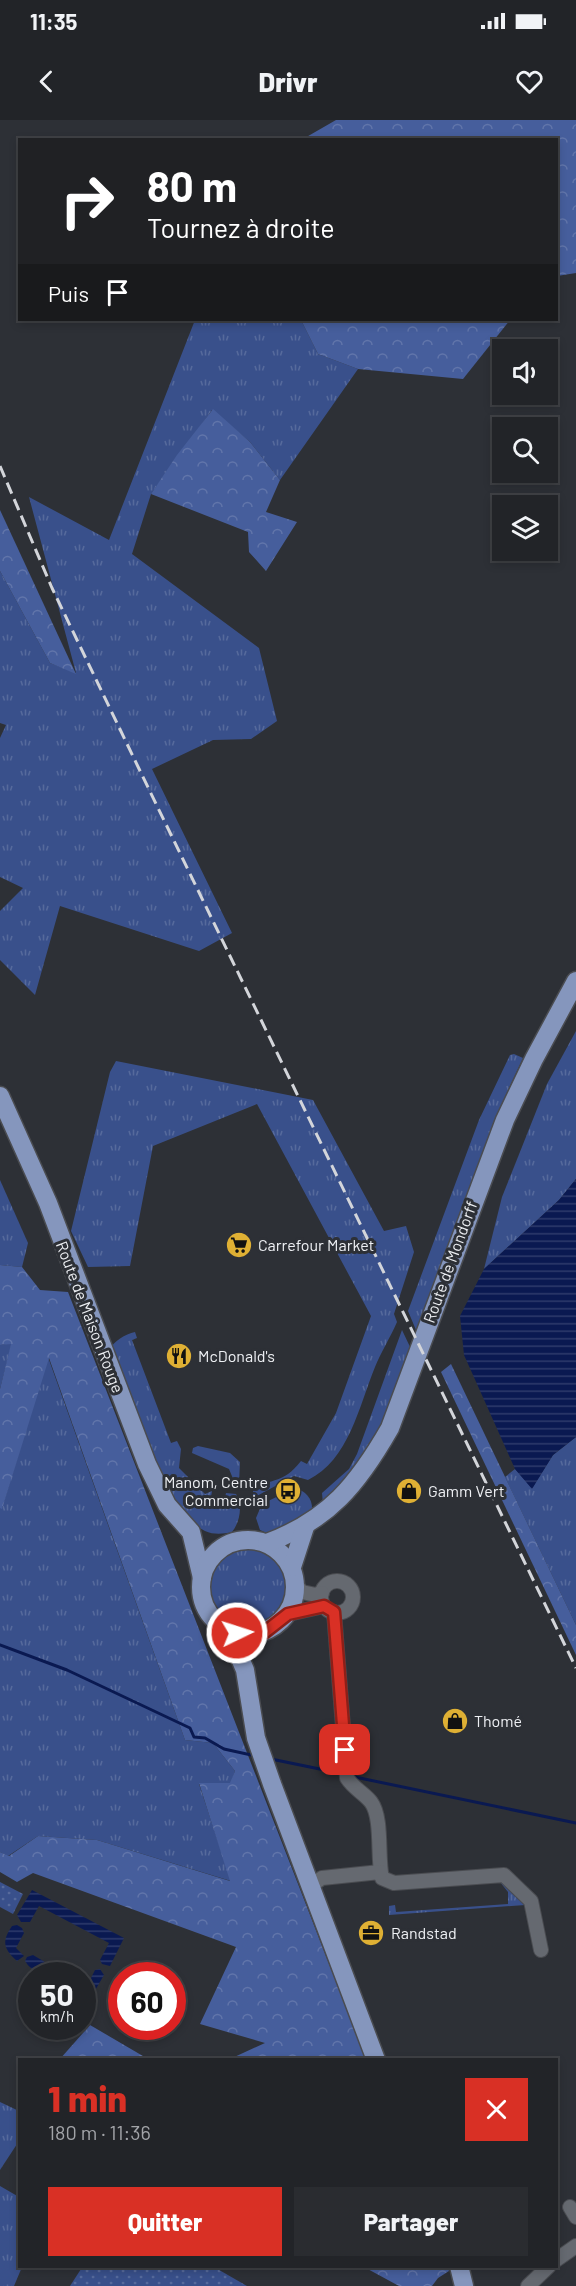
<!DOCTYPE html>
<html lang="fr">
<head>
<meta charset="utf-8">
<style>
	:root { --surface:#222428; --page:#2a2c30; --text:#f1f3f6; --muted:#a2a4a8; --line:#3f4145; --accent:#d93025 }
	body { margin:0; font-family:Barlow,sans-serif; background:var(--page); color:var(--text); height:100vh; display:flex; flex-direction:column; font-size:22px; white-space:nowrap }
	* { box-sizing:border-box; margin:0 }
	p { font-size:20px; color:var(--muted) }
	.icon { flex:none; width:33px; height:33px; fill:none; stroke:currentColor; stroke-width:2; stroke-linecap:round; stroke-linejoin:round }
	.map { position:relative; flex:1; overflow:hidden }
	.sheet { position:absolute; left:18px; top:1938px; width:540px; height:210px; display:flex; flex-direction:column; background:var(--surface); border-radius:0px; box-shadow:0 3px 9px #0003,0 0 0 2px var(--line) }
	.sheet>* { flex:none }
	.hud { position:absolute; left:18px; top:18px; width:540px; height:183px; border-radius:0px; box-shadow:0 3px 9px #0003,0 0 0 2px var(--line); background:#202124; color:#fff; overflow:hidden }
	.fabs { position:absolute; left:492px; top:219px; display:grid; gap:12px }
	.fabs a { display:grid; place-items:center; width:66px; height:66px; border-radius:0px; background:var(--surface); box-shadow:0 3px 9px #0003,0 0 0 2px var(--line); font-size:30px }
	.speed { position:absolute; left:18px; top:1842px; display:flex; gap:12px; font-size:30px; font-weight:700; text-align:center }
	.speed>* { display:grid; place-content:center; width:78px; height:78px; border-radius:50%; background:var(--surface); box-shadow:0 3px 9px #0003,0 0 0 2px var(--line); line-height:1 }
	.speed small { font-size:15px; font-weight:400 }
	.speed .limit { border:9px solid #d22; background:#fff; color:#111 }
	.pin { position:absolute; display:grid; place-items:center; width:51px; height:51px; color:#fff; margin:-26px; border-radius:12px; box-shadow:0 3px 9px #0006 }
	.me { position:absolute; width:66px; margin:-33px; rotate:86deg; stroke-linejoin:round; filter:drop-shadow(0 0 4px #0008) }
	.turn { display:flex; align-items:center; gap:21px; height:126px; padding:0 30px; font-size:27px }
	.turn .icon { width:78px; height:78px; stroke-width:2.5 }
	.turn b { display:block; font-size:42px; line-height:51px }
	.then { display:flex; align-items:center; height:57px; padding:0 30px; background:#0003; gap:12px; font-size:22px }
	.round { display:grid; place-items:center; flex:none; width:63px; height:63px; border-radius:0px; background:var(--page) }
	.headline { display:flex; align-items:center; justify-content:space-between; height:102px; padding:0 30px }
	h1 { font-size:36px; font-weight:800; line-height:45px; color:var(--accent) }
	.action { display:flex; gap:12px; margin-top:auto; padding:12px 30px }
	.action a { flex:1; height:69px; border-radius:0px; background:var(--accent); color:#fff; font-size:24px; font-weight:800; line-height:69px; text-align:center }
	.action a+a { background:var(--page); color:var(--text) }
	.status { display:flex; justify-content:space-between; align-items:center; height:42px; padding:0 30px; background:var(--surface); direction:ltr }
	.status svg { height:16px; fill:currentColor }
	header { display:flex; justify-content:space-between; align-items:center; height:78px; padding:0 30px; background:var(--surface); font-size:27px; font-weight:800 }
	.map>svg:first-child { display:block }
</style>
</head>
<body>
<div class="status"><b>11:35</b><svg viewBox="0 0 49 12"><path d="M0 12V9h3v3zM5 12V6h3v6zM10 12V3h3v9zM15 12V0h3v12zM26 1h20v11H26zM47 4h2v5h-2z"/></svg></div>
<header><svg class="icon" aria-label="back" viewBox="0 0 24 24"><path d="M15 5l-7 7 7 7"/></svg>Drivr<svg class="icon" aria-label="heart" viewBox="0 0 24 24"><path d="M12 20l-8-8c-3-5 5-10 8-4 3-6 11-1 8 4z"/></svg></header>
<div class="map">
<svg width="576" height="2166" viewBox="0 0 576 2166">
	<defs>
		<pattern id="grass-tufts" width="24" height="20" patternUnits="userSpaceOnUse" patternTransform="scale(1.5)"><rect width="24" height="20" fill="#39508b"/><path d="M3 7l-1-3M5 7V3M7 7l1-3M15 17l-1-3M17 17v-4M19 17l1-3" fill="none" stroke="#566a9c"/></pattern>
		<pattern id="forest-crowns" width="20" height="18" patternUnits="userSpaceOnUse" patternTransform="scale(1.5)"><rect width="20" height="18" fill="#465e9c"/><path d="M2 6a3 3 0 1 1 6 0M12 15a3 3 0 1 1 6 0" fill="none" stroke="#6175aa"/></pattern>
		<pattern id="garden-dots" width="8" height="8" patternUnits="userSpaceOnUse" patternTransform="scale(1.5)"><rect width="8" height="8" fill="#39508b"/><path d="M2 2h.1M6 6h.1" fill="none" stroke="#566a9c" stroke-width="1.8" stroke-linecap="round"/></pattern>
		<pattern id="water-rules" width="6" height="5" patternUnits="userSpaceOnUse" patternTransform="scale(1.5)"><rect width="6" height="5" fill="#0a1951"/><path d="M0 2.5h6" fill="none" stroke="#2e3b6b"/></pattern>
	</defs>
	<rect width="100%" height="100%" fill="#2d3036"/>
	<g fill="url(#grass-tufts)">
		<path d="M 195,200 L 301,200 L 318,234 L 358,249 L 280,360 L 250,322 L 212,290 L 151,374 L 132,434 L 259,528 L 277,601 L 251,619 L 213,620 L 152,649 L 232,813 L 199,831 L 60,786 L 35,875 L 0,840 L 0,791 L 23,768 L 0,757 L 0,618 L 6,605 L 0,603 L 0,451 L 50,543 L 76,553 L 29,377 L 109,420 Z"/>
		<path d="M 576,911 L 576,1059 L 559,1080 L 484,1149 L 502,1077 L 547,964 Z"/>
		<path d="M 514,934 L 523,938 L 504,979 L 416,1210 L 408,1191 L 479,1000 L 510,935 Z"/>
		<path d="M 116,941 L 313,980 L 384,1111 L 406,1106 L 414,1132 L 394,1194 L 397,1202 C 390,1218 381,1232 375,1247 C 359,1286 349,1340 308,1360 L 294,1356 L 253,1378 L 253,1370 C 273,1356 281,1366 301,1341 L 307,1344 L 336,1293 L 371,1196 L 257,984 L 153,1026 L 130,1146 L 88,1147 L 71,1111 L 110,952 Z"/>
		<path d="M 0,1060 L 28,1123 L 22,1147 L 0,1145 Z"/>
		<path d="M 402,1210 L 411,1229 L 390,1291 L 364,1342 L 323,1384 L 322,1373 L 349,1349 L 357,1334 Z"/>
		<path d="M 135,1212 L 137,1218 L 132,1220 L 171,1323 L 177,1321 L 181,1329 L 179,1348 L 205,1374 L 212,1371 L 211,1377 L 225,1378 L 226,1373 L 236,1374 C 243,1385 240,1402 232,1412 C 223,1414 214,1415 205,1411 C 162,1390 128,1276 109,1230 C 114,1221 125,1214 135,1212 Z"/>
		<path d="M 12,1223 L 0,1269 L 0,1225 Z"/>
		<path d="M 48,1237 L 185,1620 L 213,1623 L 235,1651 L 231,1663 L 199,1664 L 231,1761 L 97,1720 L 38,1716 L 8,1736 L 0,1732 L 0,1388 L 2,1388 Z"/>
		<path d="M 576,1317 L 576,1505 L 505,1357 L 515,1349 L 532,1368 L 553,1335 Z"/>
		<path d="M 198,1326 L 230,1333 L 240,1342 L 239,1364 L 234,1361 L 229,1349 L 192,1333 L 193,1328 Z"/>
		<path d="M 295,1368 C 306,1371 313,1379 312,1391 L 269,1414 L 260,1410 L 256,1398 L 262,1384 Z"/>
		<circle cx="249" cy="1464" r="42"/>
		<path d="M 501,1760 L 525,1785 L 389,1795 L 389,1786 L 395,1785 L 396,1792 L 508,1784 L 508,1772 L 500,1762 L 465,1765 Z"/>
		<path d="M 0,1982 L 19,1991 L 19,2021 L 0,2050 Z"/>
		<path d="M 0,2066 L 19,2077 L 20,2146 L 22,2147 L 14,2166 L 0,2166 Z"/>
	</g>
	<g fill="url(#forest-crowns)">
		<path d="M 336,0 L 576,0 L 576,153 L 557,156 L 556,20 L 303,19 Z"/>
		<path d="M 301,200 L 510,200 L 463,259 L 358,249 L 318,234 Z"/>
		<path d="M 213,289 L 250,322 L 280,360 L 266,392 L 297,402 L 266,451 L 249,432 L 248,412 L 151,374 L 177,335 Z"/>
		<path d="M 0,390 L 76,554 L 50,543 L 0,451 Z"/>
		<path d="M 0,1145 L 22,1147 L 40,1170 L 68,1172 L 366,1939 L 230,1939 L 265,1923 L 200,1904 L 236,1827 L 33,1753 L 17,1762 L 0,1752 L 0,1732 L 9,1736 L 38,1716 L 97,1720 L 230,1761 L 199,1663 L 230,1663 L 235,1651 L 213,1623 L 185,1620 L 49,1238 L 2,1389 L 0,1388 L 0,1269 L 11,1224 L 0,1225 Z"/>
		<path d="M 451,1244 L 576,1505 L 576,1535 L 441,1252 Z"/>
		<path d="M 90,1905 L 148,1939 L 60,1939 Z"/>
		<path d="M 447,2146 L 449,2151 L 438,2158 L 432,2166 L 399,2166 L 364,2147 Z"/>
	</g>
	<g fill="url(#garden-dots)">
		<path d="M 0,1762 L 23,1774 L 13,1794 L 0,1787 Z"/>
		<path d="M 83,2146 L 214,2147 L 247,2166 L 70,2166 Z"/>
	</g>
	<g fill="url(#water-rules)">
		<path d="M 576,1059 L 576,1317 L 553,1335 L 532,1369 L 515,1349 L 464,1235 L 460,1196 L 484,1149 L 559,1080 Z"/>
		<path d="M 32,1770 L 124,1818 L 110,1846 L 102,1844 L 100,1840 L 109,1823 L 39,1786 L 30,1802 L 21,1802 L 17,1795 Z"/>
		<path d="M 17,1805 L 22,1808 L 24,1813 L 16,1828 L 24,1836 L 17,1841 C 4,1829 1,1822 12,1806 Z"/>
		<path d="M 33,1835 L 67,1855 C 52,1856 33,1855 25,1841 L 27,1837 Z"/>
		<path d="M 100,1849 L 104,1855 L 90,1879 L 83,1875 L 83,1864 L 87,1866 L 95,1850 Z"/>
	</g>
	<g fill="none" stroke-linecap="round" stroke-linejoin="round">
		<g stroke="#0a1951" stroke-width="3">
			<path d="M 0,1525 L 67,1550 L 190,1608 L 194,1617 L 205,1618 L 224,1629 L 256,1636"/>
			<path d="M 271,1639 L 344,1654"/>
			<path d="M 350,1656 L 576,1703"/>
		</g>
		<g stroke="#4a4c51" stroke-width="16">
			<g id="minor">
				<circle cx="337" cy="1477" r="16"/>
				<path d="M 296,1465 L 302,1472 L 316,1475 L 322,1473"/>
				<path d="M 334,1492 L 347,1658 C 354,1669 364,1673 371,1682 C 383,1698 377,1738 382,1758 L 394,1763 L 504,1755 L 531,1781 L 541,1830"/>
				<path d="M 288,1494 L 324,1486"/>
				<path d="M 310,1766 L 322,1758 L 380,1752"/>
				<path d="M 570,2087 L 576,2097"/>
				<path d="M 556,2140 L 576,2126"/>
				<path d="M 528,2166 L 549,2146"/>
			</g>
		</g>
		<g stroke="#4a4c51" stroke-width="21">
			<g id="major">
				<path d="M 0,976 L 48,1083 L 147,1344 L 167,1385 L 191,1412 L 202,1458"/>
				<circle cx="248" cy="1467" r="47"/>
				<path d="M 267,1423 C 329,1400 358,1364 390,1308 L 505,1000 L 534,939 L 576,861"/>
				<path d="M 292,1447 L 305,1407"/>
				<path d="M 228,1510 L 245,1550 L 256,1618 L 272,1664 L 376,1940"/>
				<path d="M 459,2146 L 464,2166"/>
			</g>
		</g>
		<use href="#minor" stroke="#656970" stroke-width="14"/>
		<use href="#major" stroke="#8596bd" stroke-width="18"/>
		<path stroke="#d3d5da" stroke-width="3" stroke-dasharray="12 6" stroke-linecap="butt" d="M 0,346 L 52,468 L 142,655 L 576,1548"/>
	</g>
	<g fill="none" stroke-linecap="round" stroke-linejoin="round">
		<g stroke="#8d1f18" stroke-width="15">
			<path id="route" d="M 237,1513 L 265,1512 L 288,1494 L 324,1486 L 334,1492 L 345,1630"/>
		</g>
		<use href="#route" stroke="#d93025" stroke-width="10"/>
	</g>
	<defs>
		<g id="supermarket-disc" transform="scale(1.35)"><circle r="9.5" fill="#dfb034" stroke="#2d3036"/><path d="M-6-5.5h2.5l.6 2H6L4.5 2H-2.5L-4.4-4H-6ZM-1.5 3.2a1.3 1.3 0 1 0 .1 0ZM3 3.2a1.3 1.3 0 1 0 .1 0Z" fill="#111"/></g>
		<g id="restaurant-disc" transform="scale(1.35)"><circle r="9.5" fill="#dfb034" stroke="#2d3036"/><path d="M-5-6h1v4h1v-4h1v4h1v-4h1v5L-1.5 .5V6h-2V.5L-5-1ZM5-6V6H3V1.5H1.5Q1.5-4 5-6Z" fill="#111"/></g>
		<g id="bus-disc" transform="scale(1.35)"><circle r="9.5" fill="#dfb034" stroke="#2d3036"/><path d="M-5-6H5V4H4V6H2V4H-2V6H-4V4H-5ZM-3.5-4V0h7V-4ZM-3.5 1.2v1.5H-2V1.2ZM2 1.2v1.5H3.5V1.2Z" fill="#111"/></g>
		<g id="shop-disc" transform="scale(1.35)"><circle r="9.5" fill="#dfb034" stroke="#2d3036"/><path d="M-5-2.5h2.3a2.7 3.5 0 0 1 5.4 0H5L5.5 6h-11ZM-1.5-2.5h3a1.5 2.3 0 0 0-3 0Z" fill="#111"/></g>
		<g id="office-disc" transform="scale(1.35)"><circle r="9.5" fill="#dfb034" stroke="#2d3036"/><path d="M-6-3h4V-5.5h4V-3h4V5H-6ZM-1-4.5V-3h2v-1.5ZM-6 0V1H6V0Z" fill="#111"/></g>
	</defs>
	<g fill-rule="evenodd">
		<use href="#supermarket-disc" x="239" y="1125"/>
		<use href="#restaurant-disc" x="179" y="1236"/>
		<use href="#bus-disc" x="288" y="1371"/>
		<use href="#shop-disc" x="409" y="1371"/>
		<use href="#shop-disc" x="455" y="1601"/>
		<use href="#office-disc" x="371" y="1813"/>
	</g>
	<g text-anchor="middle" stroke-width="6" stroke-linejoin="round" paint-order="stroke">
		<g font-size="16" fill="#eef0f4" stroke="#2d3036" text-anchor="start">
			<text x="258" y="1131">Carrefour Market</text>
			<text x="198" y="1242">McDonald's</text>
			<text x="268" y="1368" text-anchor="end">Manom, Centre<tspan x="268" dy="18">Commercial</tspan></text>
			<text x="428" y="1377">Gamm Vert</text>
			<text x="474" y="1607">Thomé</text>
			<text x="391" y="1819">Randstad</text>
		</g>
		<g font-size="16" fill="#eef0f4" stroke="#2d3036">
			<text transform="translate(450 1142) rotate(-70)" y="6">Route de Mondorff</text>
			<text transform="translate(90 1197) rotate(69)" y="6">Route de Maison Rouge</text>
		</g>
	</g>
</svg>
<div class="fabs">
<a><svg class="icon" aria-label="sound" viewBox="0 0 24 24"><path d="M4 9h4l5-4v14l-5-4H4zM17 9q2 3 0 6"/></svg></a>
<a><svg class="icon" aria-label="search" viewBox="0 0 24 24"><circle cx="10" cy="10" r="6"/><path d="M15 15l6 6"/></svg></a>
<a><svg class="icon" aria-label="layers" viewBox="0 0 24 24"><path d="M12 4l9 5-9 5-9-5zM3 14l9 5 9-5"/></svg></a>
</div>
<div class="speed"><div>50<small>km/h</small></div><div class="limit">60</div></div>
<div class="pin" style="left:345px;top:1630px;background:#d93025"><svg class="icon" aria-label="arrive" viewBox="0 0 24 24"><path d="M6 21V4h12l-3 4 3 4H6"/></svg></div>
<svg class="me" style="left:237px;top:1513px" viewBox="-20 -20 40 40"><circle r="17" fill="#d93025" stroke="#fff" stroke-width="3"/><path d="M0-11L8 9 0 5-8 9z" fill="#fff"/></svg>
<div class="hud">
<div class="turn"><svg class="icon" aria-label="right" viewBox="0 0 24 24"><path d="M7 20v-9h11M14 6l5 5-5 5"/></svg><div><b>80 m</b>Tournez à droite</div></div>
<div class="then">Puis<svg class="icon" aria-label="arrive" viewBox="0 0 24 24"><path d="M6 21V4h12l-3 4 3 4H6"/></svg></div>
</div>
<section class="sheet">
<div class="headline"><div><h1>1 min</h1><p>180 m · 11:36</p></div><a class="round" style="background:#d93025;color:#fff"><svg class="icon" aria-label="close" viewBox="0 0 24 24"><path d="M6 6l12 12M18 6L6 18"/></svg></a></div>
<div class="action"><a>Quitter</a><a>Partager</a></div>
</section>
</div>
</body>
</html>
